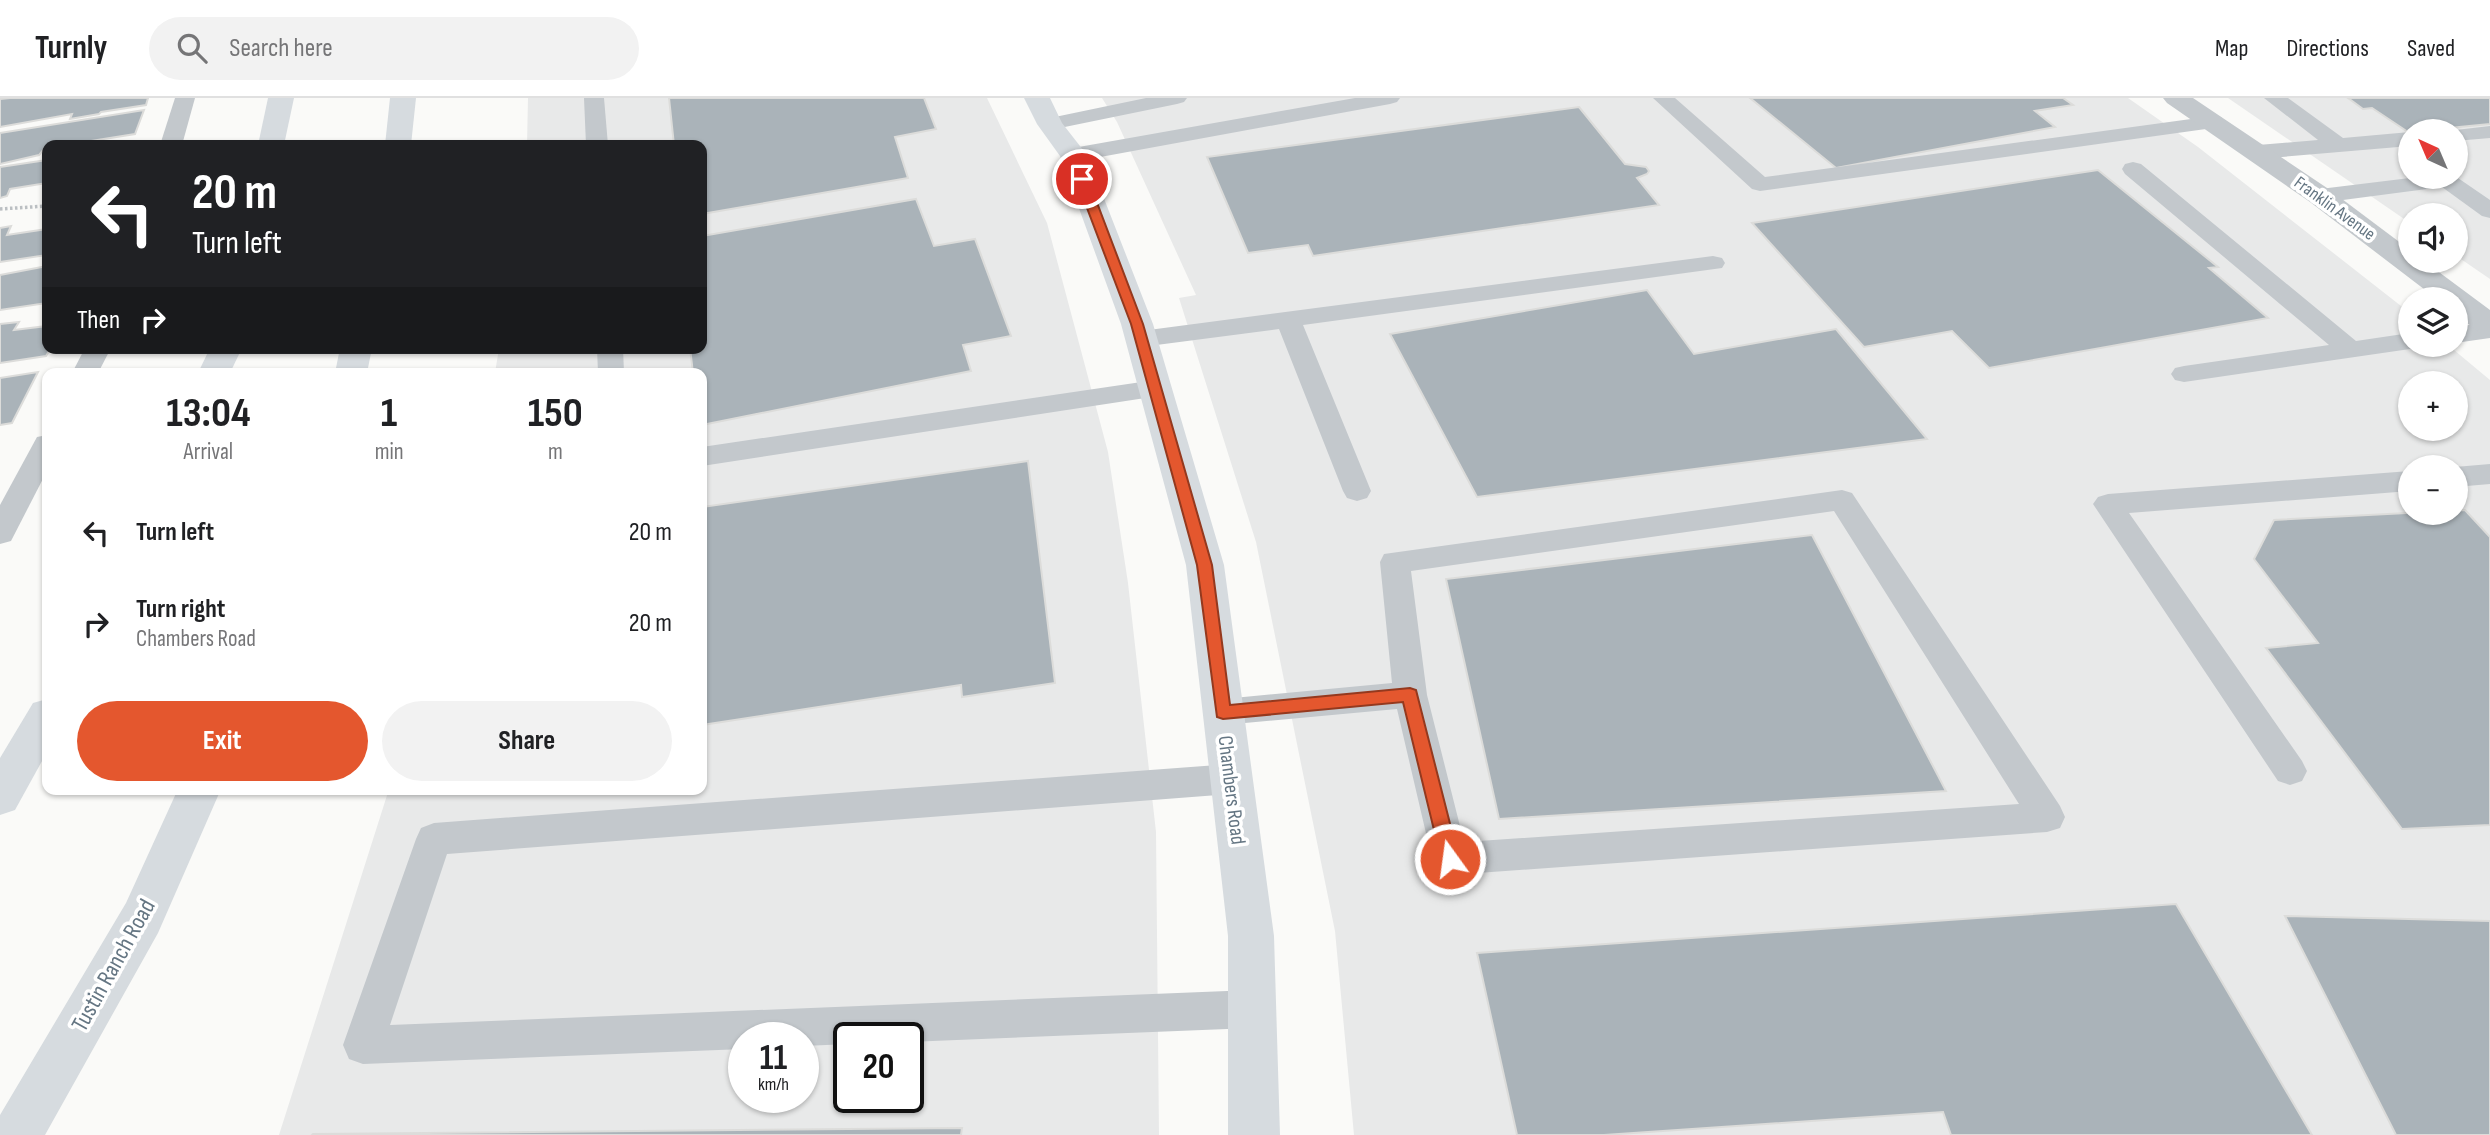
<!DOCTYPE html>
<html lang="en">
<head>
<meta charset="utf-8">
<style>
	:root { --surface:#fff; --page:#f2f2f2; --text:#202124; --muted:#757577; --line:#e0e0e0; --accent:#e4572e }
	body { margin:0; font-family:"Sofia Sans Condensed",sans-serif; background:var(--page); color:var(--text); height:100vh; display:flex; flex-direction:column; font-size:26px; white-space:nowrap }
	* { box-sizing:border-box; margin:0 }
	p { font-size:23px; color:var(--muted) }
	.icon { flex:none; width:38px; height:38px; fill:none; stroke:currentColor; stroke-width:2; stroke-linecap:round; stroke-linejoin:round }
	.map { position:relative; flex:1; overflow:hidden }
	.panel { position:absolute; left:42px; top:270px; width:665px; height:427px; display:flex; flex-direction:column; background:var(--surface); border-radius:14px; box-shadow:0 2px 5px #0004 }
	.panel>* { flex:none }
	.hud { position:absolute; left:42px; top:42px; width:665px; height:214px; border-radius:14px; box-shadow:0 2px 5px #0004; background:#202124; color:#fff; overflow:hidden }
	.needle { width:46px; rotate:316deg }
	.buttons { position:absolute; left:2398px; top:21px; display:grid; gap:14px }
	.buttons a { display:grid; place-items:center; width:70px; height:70px; border-radius:50%; background:var(--surface); box-shadow:0 2px 5px #0004; font-size:35px }
	.speed { position:absolute; left:728px; top:924px; display:flex; gap:14px; font-size:35px; font-weight:700; text-align:center }
	.speed>* { display:grid; place-content:center; width:91px; height:91px; border-radius:50%; background:var(--surface); box-shadow:0 2px 5px #0004; line-height:1 }
	.speed small { font-size:18px; font-weight:400 }
	.speed .limit { border:4px solid #111; border-radius:10px; background:#fff; color:#111 }
	.pin { position:absolute; display:grid; place-items:center; width:60px; height:60px; color:#fff; margin:-30px; border:4px solid #fff; border-radius:50%; box-shadow:0 2px 7px #0007 }
	.me { position:absolute; width:77px; margin:-38px; rotate:346deg; stroke-linejoin:round; filter:drop-shadow(0 0 5px #0008) }
	.turn { display:flex; align-items:center; gap:24px; height:147px; padding:0 35px; font-size:32px }
	.turn .icon { width:91px; height:91px; stroke-width:2.5 }
	.turn b { display:block; font-size:49px; line-height:60px }
	.then { display:flex; align-items:center; height:66px; padding:0 35px; background:#0003; gap:14px; font-size:26px }
	.eta { display:flex; justify-content:space-evenly; align-items:center; height:119px; text-align:center }
	.eta b { font-size:42px; font-weight:700; line-height:49px }
	.primary-button { display:flex; gap:14px; margin-top:auto; padding:14px 35px }
	.primary-button a { flex:1; height:80px; border-radius:42px; background:var(--accent); color:#fff; font-size:28px; font-weight:700; line-height:80px; text-align:center }
	.primary-button a+a { background:var(--page); color:var(--text) }
	ul { padding:0; list-style:none }
	li { display:flex; align-items:center; gap:21px; height:91px; padding:0 35px }
	li div { flex:1 }
	li b { display:block; font-size:26px }
	li em { font-style:normal }
	header { display:flex; align-items:center; gap:42px; box-sizing:border-box; height:98px; padding:0 35px; background:var(--surface); border-bottom:2px solid var(--line) }
	header strong { font-size:33px }
	nav { display:flex; gap:38px; margin-inline-start:auto; font-size:24px }
	.search { width:490px; height:63px; background:var(--page); display:flex; align-items:center; gap:18px; box-sizing:border-box; padding:0 24px; border-radius:38px; color:var(--muted); font-size:26px }
	.map>svg:first-child { display:block }
</style>
</head>
<body>
<header>
<strong>Turnly</strong>
<div class="search"><svg class="icon" aria-label="search" viewBox="0 0 24 24"><circle cx="10" cy="10" r="6"/><path d="M15 15l6 6"/></svg>Search here</div>
<nav><a>Map</a><a>Directions</a><a>Saved</a></nav>
</header>
<div class="map">
<svg width="2490" height="1037" viewBox="0 0 2490 1037">
	<rect width="100%" height="100%" fill="#fafaf8"/>
	<g fill="#e8e9e9" fill-rule="evenodd">
		<path d="M 528,0 L 987,0 L 1047,125 L 1108,354 L 1128,485 L 1156,734 L 1159,1037 L 279,1037 L 389,691 L 702,691 L 702,275 L 495,275 L 499,250 L 702,250 L 702,47 L 527,47 ZM 744,940 L 803,940 L 803,999 L 744,999 ZM 849,940 L 908,940 L 908,999 L 849,999 Z"/>
		<path d="M 1102,0 L 2128,0 L 2198,49 L 2410,215 L 2410,247 L 2448,247 L 2490,282 L 2490,1037 L 1354,1037 L 1335,833 L 1256,444 L 1179,200 L 1196,197 L 1117,24 ZM 2410,285 L 2455,285 L 2455,331 L 2410,331 ZM 2410,369 L 2455,369 L 2455,415 L 2410,415 Z"/>
		<path d="M 2228,0 L 2490,0 L 2490,181 L 2455,157 L 2455,117 L 2410,117 L 2410,125 ZM 2410,33 L 2455,33 L 2455,79 L 2410,79 Z"/>
	</g>
	<g fill="#aab3b9" stroke="#dcdcda" stroke-width="2">
		<path d="M 10,0 L 148,0 L 146,7 L 101,14 L 99,16 L 70,21 L 72,16 L 0,29 L 0,1 Z"/>
		<path d="M 669,0 L 924,0 L 936,31 L 895,39 L 908,80 L 702,116 L 702,47 L 674,47 Z"/>
		<path d="M 1750,0 L 2063,0 L 2073,7 L 2035,13 L 2055,29 L 1836,70 Z"/>
		<path d="M 2348,0 L 2490,0 L 2490,26 L 2408,34 L 2372,10 L 2363,11 Z"/>
		<path d="M 1579,9 L 1625,66 L 1646,69 L 1649,73 L 1647,76 L 1637,80 L 1659,107 L 1313,158 L 1308,147 L 1248,155 L 1207,59 Z"/>
		<path d="M 144,12 L 135,36 L 66,47 L 47,47 L 39,57 L 0,66 L 0,35 Z"/>
		<path d="M 47,62 L 47,85 L 10,91 L 7,98 L 0,100 L 0,69 Z"/>
		<path d="M 2098,72 L 2218,169 L 2209,170 L 2268,220 L 1989,270 L 1952,233 L 1864,249 L 1752,125 Z"/>
		<path d="M 916,101 L 934,148 L 975,141 L 1011,238 L 963,247 L 971,273 L 702,327 L 702,275 L 693,275 L 690,250 L 702,250 L 702,138 Z"/>
		<path d="M 11,128 L 7,137 L 47,131 L 47,157 L 0,164 L 0,130 Z"/>
		<path d="M 47,168 L 47,205 L 0,212 L 0,177 Z"/>
		<path d="M 1647,192 L 1694,256 L 1836,231 L 1927,341 L 1477,399 L 1390,236 Z"/>
		<path d="M 19,224 L 14,232 L 47,228 L 47,250 L 51,250 L 46,258 L 0,265 L 0,226 Z"/>
		<path d="M 38,274 L 12,325 L 0,327 L 0,280 Z"/>
		<path d="M 1028,363 L 1055,585 L 962,599 L 961,587 L 702,627 L 702,409 Z"/>
		<path d="M 2465,412 L 2490,439 L 2490,727 L 2402,731 L 2266,550 L 2318,545 L 2254,461 L 2274,422 Z"/>
		<path d="M 1812,437 L 1946,693 L 1499,721 L 1446,481 Z"/>
		<path d="M 2176,806 L 2312,1037 L 1951,1037 L 1943,1014 L 1604,1037 L 1517,1037 L 1477,855 Z"/>
		<path d="M 2285,818 L 2490,823 L 2490,1037 L 2396,1037 Z"/>
		<path d="M 962,1030 L 961,1037 L 312,1037 L 313,1036 Z"/>
	</g>
	<g fill="none" stroke-linecap="round" stroke-linejoin="round">
		<path stroke="#bbbfc2" stroke-width="3.5" stroke-dasharray="2.5 2.5" stroke-linecap="butt" d="M 0,111 L 47,108"/>
		<g fill="#c3c8cc" fill-rule="evenodd">
			<path d="M 175,0 L 195,0 L 182,47 L 160,47 Z"/>
			<path d="M 584,0 L 604,0 L 608,47 L 586,47 Z"/>
			<path d="M 1146,0 L 1187,0 L 1184,4 L 1177,6 L 1050,32 L 1042,31 L 1039,26 L 1042,21 L 1050,20 Z"/>
			<path d="M 1355,0 L 1400,0 L 1397,4 L 1390,6 L 1073,64 L 1065,62 L 1062,57 L 1065,52 L 1073,50 Z"/>
			<path d="M 1653,0 L 1675,0 L 1765,79 L 2213,18 L 2221,19 L 2224,24 L 2221,29 L 2213,30 L 1760,93 L 1752,91 Z"/>
			<path d="M 2264,0 L 2288,0 L 2343,40 L 2410,34 L 2410,48 L 2258,61 L 2250,59 L 2247,54 L 2250,49 L 2258,47 L 2318,42 Z"/>
			<path d="M 2490,28 L 2490,40 L 2455,43 L 2455,33 L 2447,33 Z"/>
			<path d="M 2133,64 L 2141,66 L 2356,243 L 2410,235 L 2410,247 L 2420,247 L 2410,251 L 2184,284 L 2175,282 L 2171,276 L 2175,270 L 2184,268 L 2329,247 L 2125,76 L 2122,71 L 2125,66 Z"/>
			<path d="M 2455,78 L 2490,102 L 2490,120 L 2482,118 L 2442,89 L 2320,105 L 2312,103 L 2309,98 L 2312,93 L 2320,91 L 2418,79 Z"/>
			<path d="M 1713,158 L 1722,160 L 1725,165 L 1722,170 L 1303,227 L 1371,393 L 1367,400 L 1357,403 L 1347,400 L 1343,393 L 1279,231 L 1141,249 L 1132,247 L 1128,241 L 1132,235 L 1141,233 Z"/>
			<path d="M 2490,224 L 2490,240 L 2455,245 L 2455,229 Z"/>
			<path d="M 85,250 L 111,250 L 98,275 L 72,275 Z"/>
			<path d="M 597,250 L 623,250 L 624,275 L 598,275 Z"/>
			<path d="M 1155,282 L 1165,285 L 1168,291 L 1165,297 L 702,368 L 702,349 Z"/>
			<path d="M 47,337 L 47,373 L 11,443 L 0,446 L 0,407 L 37,339 Z"/>
			<path d="M 2490,366 L 2490,386 L 2455,389 L 2455,369 Z"/>
			<path d="M 2410,373 L 2410,393 L 2129,415 L 2302,663 L 2307,673 L 2302,683 L 2290,687 L 2278,683 L 2093,406 L 2098,399 L 2108,396 Z"/>
			<path d="M 1842,392 L 1852,395 L 2060,708 L 2065,719 L 2060,730 L 2047,734 L 1450,777 L 1437,772 L 1432,761 L 1397,611 L 1223,627 L 1211,623 L 1206,614 L 1211,605 L 1223,601 L 1392,585 L 1380,464 L 1384,456 ZM 1834,413 L 2019,706 L 1464,744 L 1427,597 L 1411,473 Z"/>
			<path d="M 1231,666 L 1243,671 L 1248,681 L 1243,691 L 1231,696 L 447,756 L 390,927 L 1252,892 L 1266,898 L 1272,911 L 1266,924 L 1252,930 L 908,944 L 908,940 L 849,940 L 849,946 L 803,948 L 803,940 L 744,940 L 744,951 L 363,966 L 349,961 L 343,947 L 416,741 L 421,730 L 434,725 Z"/>
		</g>
		<path fill="#c3c8cc" fill-rule="evenodd" d="M 2163,0 L 2193,0 L 2330,92 L 2410,152 L 2410,163 L 2424,163 L 2490,212 L 2490,237 L 2479,234 L 2455,216 L 2455,201 L 2437,201 L 2310,104 L 2167,5 Z"/>
		<path fill="#d6dbdf" fill-rule="evenodd" d="M 1024,0 L 1050,0 L 1062,25 L 1087,57 L 1153,226 L 1224,467 L 1274,838 L 1280,1037 L 1228,1037 L 1228,838 L 1186,467 L 1121,226 L 1060,58 L 1037,26 Z"/>
		<g fill="#d6dbdf" fill-rule="evenodd">
			<path d="M 268,0 L 294,0 L 284,47 L 258,47 Z"/>
			<path d="M 390,0 L 416,0 L 411,47 L 385,47 Z"/>
			<path d="M 210,250 L 242,250 L 230,275 L 198,275 Z"/>
			<path d="M 340,250 L 372,250 L 367,275 L 335,275 Z"/>
			<path d="M 47,601 L 47,654 L 15,712 L 0,717 L 0,660 L 33,605 Z"/>
			<path d="M 178,691 L 221,691 L 158,835 L 45,1037 L 0,1037 L 0,1017 L 126,805 Z"/>
		</g>
	</g>
	<path fill="#e4572e" stroke="#94391e" stroke-width="2" d="M 1082,78 L 1088,81 L 1143,226 L 1212,467 L 1230,607 L 1410,590 L 1416,592 L 1459,761 L 1457,767 L 1450,769 L 1444,767 L 1441,761 L 1403,604 L 1223,621 L 1217,619 L 1197,467 L 1131,226 L 1076,81 Z"/>
	<g text-anchor="middle" stroke-width="7" stroke-linejoin="round" paint-order="stroke">
		<g font-size="18" fill="#657683" stroke="#fff">
			<text transform="translate(2335 110) rotate(36)" y="6">Franklin Avenue</text>
		</g>
		<g font-size="21" fill="#657683" stroke="#fff">
			<text transform="translate(1232 692) rotate(83)" y="7">Chambers Road</text>
		</g>
		<g font-size="24" fill="#657683" stroke="#fff">
			<text transform="translate(113 867) rotate(-61)" y="8">Tustin Ranch Road</text>
		</g>
	</g>
</svg>
<div class="buttons">
<a><svg class="needle" viewBox="-14 -14 28 28"><path d="M0-13l5 13h-10z" fill="#e53935"/><path d="M0 13l5-13h-10z" fill="#757577"/></svg></a>
<a><svg class="icon" aria-label="sound" viewBox="0 0 24 24"><path d="M4 9h4l5-4v14l-5-4H4zM17 9q2 3 0 6"/></svg></a>
<a><svg class="icon" aria-label="layers" viewBox="0 0 24 24"><path d="M12 4l9 5-9 5-9-5zM3 14l9 5 9-5"/></svg></a>
<a>+</a>
<a>−</a>
</div>
<div class="speed"><div>11<small>km/h</small></div><div class="limit">20</div></div>
<div class="pin" style="left:1082px;top:81px;background:#d93025"><svg class="icon" aria-label="arrive" viewBox="0 0 24 24"><path d="M6 21V4h12l-3 4 3 4H6"/></svg></div>
<svg class="me" style="left:1450px;top:761px" viewBox="-20 -20 40 40"><circle r="17" fill="#e4572e" stroke="#fff" stroke-width="3"/><path d="M0-11L8 9 0 5-8 9z" fill="#fff"/></svg>
<div class="hud">
<div class="turn"><svg class="icon" aria-label="left" viewBox="0 0 24 24"><path d="M17 20v-9H6M10 6l-5 5 5 5"/></svg><div><b>20 m</b>Turn left</div></div>
<div class="then">Then<svg class="icon" aria-label="right" viewBox="0 0 24 24"><path d="M7 20v-9h11M14 6l5 5-5 5"/></svg></div>
</div>
<section class="panel">
<div class="eta">
<div><b>13:04</b><p>Arrival</p></div>
<div><b>1</b><p>min</p></div>
<div><b>150</b><p>m</p></div>
</div>
<ul>
<li><svg class="icon" aria-label="left" viewBox="0 0 24 24"><path d="M17 20v-9H6M10 6l-5 5 5 5"/></svg><div><b>Turn left</b></div><em>20 m</em></li>
<li><svg class="icon" aria-label="right" viewBox="0 0 24 24"><path d="M7 20v-9h11M14 6l5 5-5 5"/></svg><div><b>Turn right</b><p>Chambers Road</p></div><em>20 m</em></li>
</ul>
<div class="primary-button"><a>Exit</a><a>Share</a></div>
</section>
</div>
</body>
</html>
